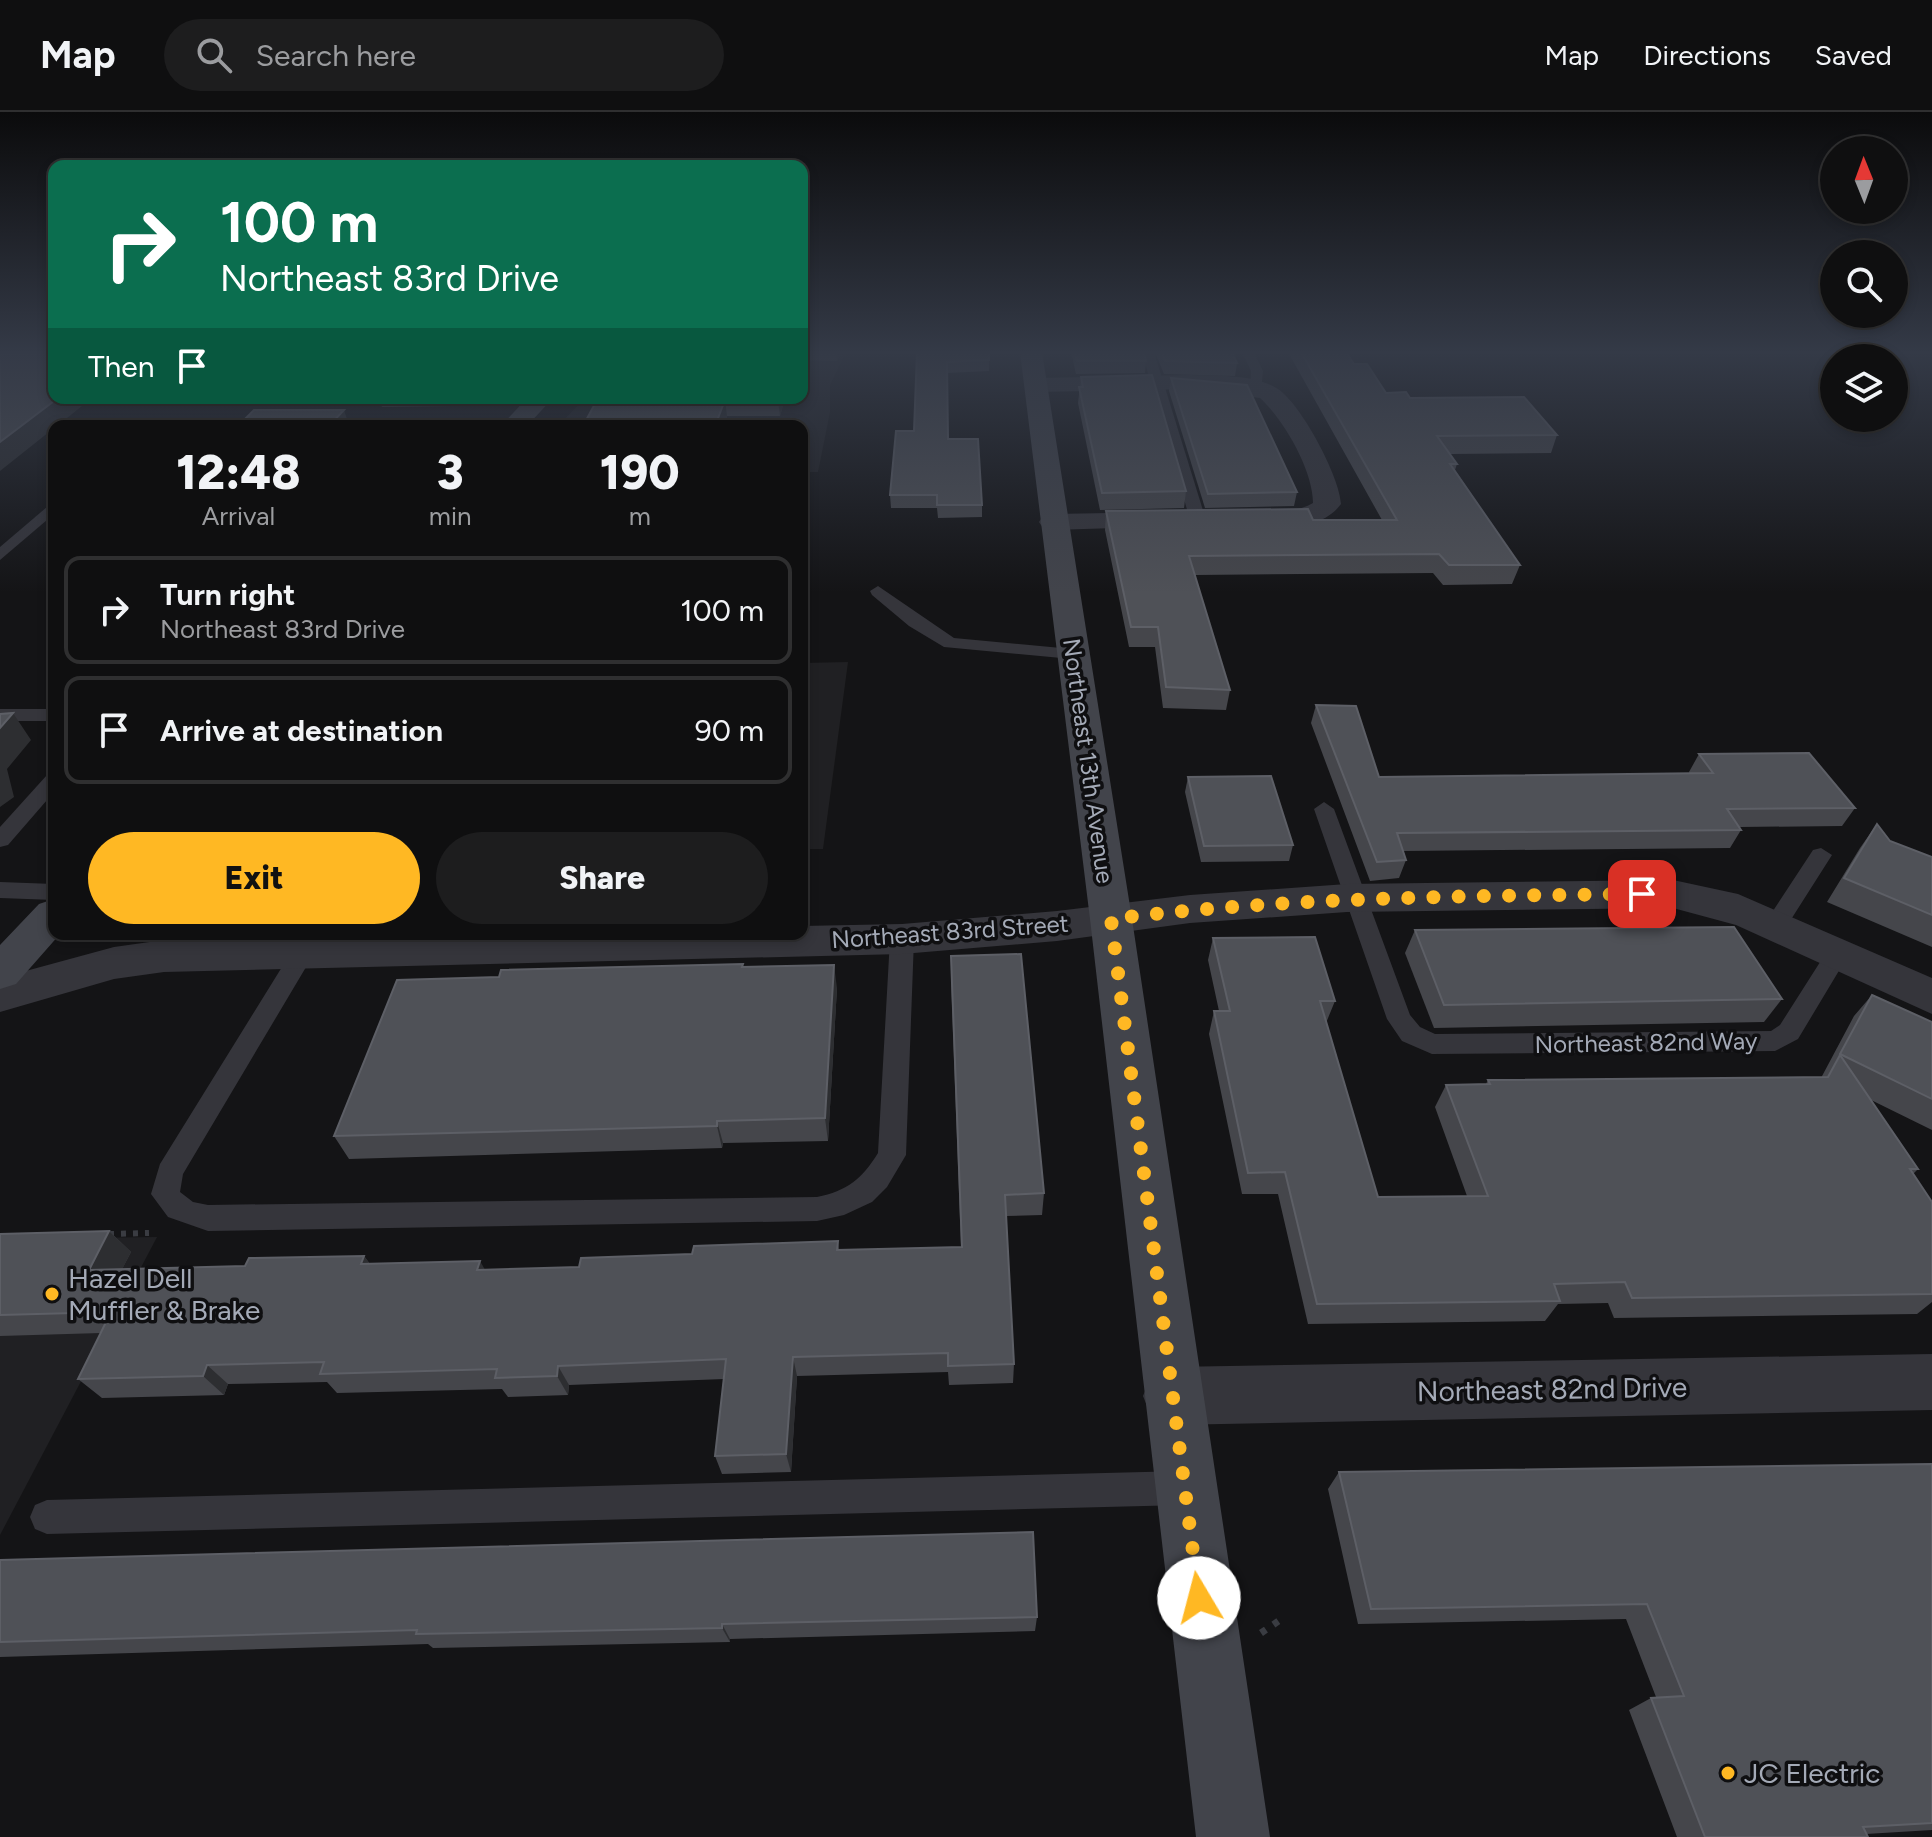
<!DOCTYPE html>
<html lang="en">
<head>
<meta charset="utf-8">
<style>
	:root { --surface:#0f0f10; --page:#1d1d1e; --text:#f1f3f6; --muted:#9b9c9f; --line:#2f2f30; --accent:#ffb823 }
	body { margin:0; font-family:Figtree,sans-serif; background:var(--page); color:var(--text); height:100vh; display:flex; flex-direction:column; font-size:30px; white-space:nowrap }
	* { box-sizing:border-box; margin:0 }
	p { font-size:26px; color:var(--muted) }
	.icon { flex:none; width:44px; height:44px; fill:none; stroke:currentColor; stroke-width:2; stroke-linecap:round; stroke-linejoin:round }
	.map { position:relative; flex:1; overflow:hidden }
	.sheet { position:absolute; left:48px; top:308px; width:760px; height:520px; display:flex; flex-direction:column; background:var(--surface); border-radius:16px; box-shadow:0 4px 12px #0003,0 0 0 2px var(--line) }
	.sheet>* { flex:none }
	.guide { position:absolute; left:48px; top:48px; width:760px; height:244px; border-radius:16px; box-shadow:0 4px 12px #0003,0 0 0 2px var(--line); background:#0b6e4f; color:#fff; overflow:hidden }
	.needle { width:52px; rotate:359deg }
	.fabs { position:absolute; left:1820px; top:24px; display:grid; gap:16px }
	.fabs a { display:grid; place-items:center; width:88px; height:88px; border-radius:50%; background:var(--surface); box-shadow:0 4px 12px #0003,0 0 0 2px var(--line); font-size:40px }
	.pin { position:absolute; display:grid; place-items:center; width:68px; height:68px; color:#fff; margin:-34px; border-radius:16px; box-shadow:0 4px 12px #0006 }
	.me { position:absolute; width:88px; margin:-44px; rotate:352deg; stroke-linejoin:round; filter:drop-shadow(0 0 6px #0008) }
	.turn { display:flex; align-items:center; gap:28px; height:168px; padding:0 40px; font-size:36px }
	.turn .icon { width:104px; height:104px; stroke-width:2.5 }
	.turn b { display:block; font-size:56px; line-height:68px }
	.then { display:flex; align-items:center; height:76px; padding:0 40px; background:#0003; gap:16px; font-size:30px }
	.eta { display:flex; justify-content:space-evenly; align-items:center; height:136px; text-align:center }
	.eta b { font-size:48px; font-weight:800; line-height:56px }
	.button { display:flex; gap:16px; margin-top:auto; padding:16px 40px }
	.button a { flex:1; height:92px; border-radius:48px; background:var(--accent); color:#111; font-size:32px; font-weight:800; line-height:92px; text-align:center }
	.button a+a { background:var(--page); color:var(--text) }
	ul { padding:0; list-style:none }
	li { display:flex; align-items:center; gap:24px; height:108px; margin:0 16px 12px; padding:0 24px; border:4px solid var(--line); border-radius:16px }
	li div { flex:1 }
	li b { display:block; font-size:30px }
	li em { font-style:normal }
	header { display:flex; align-items:center; gap:48px; box-sizing:border-box; height:112px; padding:0 40px; background:var(--surface); border-bottom:2px solid var(--line) }
	header strong { font-size:38px }
	nav { display:flex; gap:44px; margin-inline-start:auto; font-size:28px }
	.search { width:560px; height:72px; background:var(--page); display:flex; align-items:center; gap:20px; box-sizing:border-box; padding:0 28px; border-radius:44px; color:var(--muted); font-size:30px }
	.map>svg:first-child { display:block }
</style>
</head>
<body>
<header>
<strong>Map</strong>
<div class="search"><svg class="icon" aria-label="search" viewBox="0 0 24 24"><circle cx="10" cy="10" r="6"/><path d="M15 15l6 6"/></svg>Search here</div>
<nav><a>Map</a><a>Directions</a><a>Saved</a></nav>
</header>
<div class="map">
<svg width="1932" height="1725" viewBox="0 0 1932 1725">
	<rect width="100%" height="100%" fill="#141416"/>
	<g fill="#202023">
		<path d="M 802,240 L 846,240 L 830,273 L 830,300 L 818,360 L 802,360 L 802,314 L 558,314 L 585,286 L 802,286 Z"/>
		<path d="M 848,550 L 823,737 L 802,737 L 802,551 Z"/>
		<path d="M 157,1125 L 0,1423 L 0,1127 Z"/>
	</g>
	<g fill="none" stroke-linecap="round" stroke-linejoin="round">
		<path stroke="#3a3c42" stroke-width="6" stroke-dasharray="5 7" stroke-linecap="butt" d="M 109,1122 L 149,1121"/>
		<path stroke="#3a3c42" stroke-width="7" stroke-dasharray="6 9" stroke-linecap="butt" d="M 1261,1521 L 1280,1508"/>
		<g fill="#35353b" fill-rule="evenodd">
			<path d="M 1142,240 L 1154,240 L 1206,408 L 1203,411 L 1190,408 Z"/>
			<path d="M 1242,240 L 1254,240 L 1263,259 L 1261,280 L 1250,277 L 1251,259 Z"/>
			<path d="M 54,389 L 54,402 L 0,448 L 0,435 Z"/>
			<path d="M 878,474 L 954,526 L 1072,537 L 1081,542 L 1072,547 L 944,535 L 909,514 L 872,483 L 870,479 Z"/>
			<rect x="0" y="597" width="54" height="12"/>
			<path d="M 54,661 L 54,680 L 8,733 L 0,735 L 0,715 L 47,663 Z"/>
			<path d="M 1324,690 L 1334,697 L 1410,903 L 1420,915 L 1435,922 L 1771,919 L 1780,913 L 1829,836 L 1845,836 L 1849,842 L 1798,927 L 1775,939 L 1432,942 L 1402,929 L 1387,907 L 1314,697 Z"/>
			<path d="M 1821,736 L 1832,743 L 1783,820 L 1767,820 L 1763,814 L 1767,808 L 1813,738 Z"/>
			<path d="M 0,770 L 54,772 L 54,788 L 0,786 Z"/>
			<path d="M 902,819 L 914,827 L 906,1043 L 887,1075 L 872,1090 L 844,1103 L 817,1109 L 208,1119 L 168,1105 L 151,1082 L 160,1052 L 295,834 L 311,834 L 315,840 L 183,1062 L 180,1080 L 193,1090 L 208,1093 L 817,1085 C 847,1079 862,1067 878,1041 L 890,827 Z"/>
			<path d="M 1184,1359 L 1196,1364 L 1201,1376 L 1196,1388 L 1184,1393 L 47,1422 L 35,1417 L 30,1405 L 35,1393 L 47,1388 Z"/>
		</g>
		<g fill="#35353b" fill-rule="evenodd">
			<path d="M 1191,263 C 1217,264 1255,262 1278,277 C 1301,292 1340,365 1341,392 C 1322,419 1272,420 1242,413 L 1238,407 L 1242,401 C 1265,395 1292,404 1313,391 C 1313,358 1284,308 1260,286 L 1191,277 L 1036,280 L 1024,273 L 1036,266 Z"/>
			<path d="M 1167,400 L 1177,402 L 1181,408 L 1177,414 L 1053,418 L 1043,416 L 1039,410 L 1043,404 L 1053,402 Z"/>
			<path d="M 1673,768 L 1738,782 L 1932,866 L 1932,902 L 1736,813 L 1673,796 L 1347,800 L 1190,811 L 1057,829 L 902,842 L 164,860 L 114,867 L 0,900 L 0,866 L 114,835 L 164,828 L 448,822 L 802,822 L 802,814 L 902,812 L 1057,799 L 1190,783 L 1347,772 Z"/>
			<path d="M 1932,1242 L 1932,1298 L 1172,1313 L 1151,1304 L 1143,1284 L 1151,1264 L 1172,1255 Z"/>
		</g>
		<g fill="#42444b" fill-rule="evenodd">
			<path d="M 1020,240 L 1042,240 L 1132,807 L 1270,1725 L 1196,1725 L 1090,807 Z"/>
			<path d="M 527,286 L 553,286 L 527,314 L 501,314 Z"/>
			<path d="M 54,787 L 54,822 L 60,822 L 16,872 L 0,877 L 0,833 L 39,792 Z"/>
		</g>
	</g>
	<g fill="#45464b">
		<path d="M 802,240 L 841,240 L 837,249 L 802,248 Z"/>
		<path d="M 917,240 L 989,240 L 989,259 L 947,261 L 948,327 L 982,393 L 982,405 L 938,406 L 937,396 L 891,396 L 890,383 L 914,319 Z"/>
		<path d="M 1071,240 L 1144,240 L 1146,249 L 1145,261 L 1076,262 Z"/>
		<path d="M 1155,240 L 1232,240 L 1237,251 L 1235,264 L 1164,262 Z"/>
		<path d="M 1288,240 L 1346,240 L 1354,252 L 1386,281 L 1557,323 L 1551,341 L 1450,342 L 1457,352 L 1455,358 L 1520,453 L 1512,472 L 1443,473 L 1433,461 L 1195,463 L 1230,578 L 1226,598 L 1163,596 L 1155,535 L 1129,535 L 1105,418 L 1106,399 L 1313,408 L 1382,408 Z"/>
		<path d="M 1081,265 L 1186,379 L 1184,396 L 1100,398 L 1078,291 Z"/>
		<path d="M 1171,266 L 1297,380 L 1294,394 L 1205,396 L 1169,279 Z"/>
		<path d="M 378,286 L 458,286 L 452,294 L 382,295 Z"/>
		<path d="M 598,286 L 785,286 L 780,304 L 727,304 L 724,314 L 583,314 Z"/>
		<path d="M 1316,593 L 1379,665 L 1690,662 L 1689,660 L 1699,642 L 1855,696 L 1842,714 L 1740,715 L 1741,718 L 1730,736 L 1403,739 L 1406,748 L 1399,766 L 1370,769 L 1311,611 Z"/>
		<path d="M 1188,665 L 1293,733 L 1289,749 L 1201,750 L 1185,680 Z"/>
		<path d="M 1877,712 L 1890,729 L 1932,745 L 1932,835 L 1827,790 L 1860,736 Z"/>
		<path d="M 1415,818 L 1782,887 L 1764,910 L 1434,916 L 1405,841 Z"/>
		<path d="M 1213,826 L 1335,889 L 1326,911 L 1378,1085 L 1467,1084 L 1435,995 L 1446,973 L 1486,972 L 1488,968 L 1821,966 L 1854,904 L 1872,883 L 1932,910 L 1932,1018 L 1871,988 L 1918,1057 L 1913,1062 L 1932,1090 L 1932,1190 L 1917,1202 L 1614,1206 L 1608,1191 L 1558,1192 L 1545,1209 L 1308,1212 L 1278,1082 L 1242,1082 L 1209,922 L 1214,899 L 1219,899 L 1208,848 Z"/>
		<path d="M 744,855 L 837,876 L 828,1029 L 723,1031 L 722,1036 L 349,1047 L 334,1024 L 499,865 Z"/>
		<path d="M 951,867 L 1044,1081 L 1042,1103 L 1006,1104 L 1014,1252 L 1013,1271 L 949,1273 L 948,1260 L 797,1264 L 791,1360 L 722,1362 L 715,1344 L 724,1267 L 569,1273 L 568,1283 L 508,1285 L 502,1277 L 337,1281 L 327,1270 L 228,1272 L 224,1283 L 102,1286 L 78,1267 L 101,1221 L 0,1224 L 0,1122 L 109,1119 L 131,1140 L 122,1157 L 245,1154 L 364,1144 L 370,1152 L 485,1158 L 579,1155 L 692,1142 L 838,1129 L 839,1138 L 961,1135 Z"/>
		<path d="M 1932,1352 L 1932,1718 L 1866,1722 L 1868,1725 L 1677,1725 L 1629,1598 L 1651,1586 L 1656,1585 L 1626,1507 L 1358,1512 L 1328,1377 L 1339,1360 Z"/>
		<path d="M 0,1448 L 1037,1505 L 1035,1519 L 730,1527 L 730,1530 L 433,1536 L 428,1532 L 0,1545 Z"/>
	</g>
	<g fill="#2d2e31">
		<path d="M 836,240 L 841,240 L 837,249 Z"/>
		<path d="M 58,286 L 92,286 L 57,314 L 54,314 L 54,316 L 0,359 L 0,330 Z"/>
		<path d="M 449,286 L 458,286 L 452,294 Z"/>
		<path d="M 779,286 L 785,286 L 780,304 L 778,288 Z"/>
		<path d="M 725,288 L 727,304 L 724,314 L 715,314 Z"/>
		<path d="M 344,298 L 348,310 L 345,314 L 329,314 Z"/>
		<path d="M 13,601 L 31,628 L 7,657 L 14,685 L 0,695 L 0,616 Z"/>
		<path d="M 834,853 L 837,876 L 828,1029 L 825,1006 Z"/>
		<path d="M 717,1009 L 723,1031 L 722,1036 L 717,1014 Z"/>
		<path d="M 109,1119 L 131,1140 L 111,1179 L 89,1158 Z"/>
		<path d="M 364,1144 L 379,1164 L 361,1152 Z"/>
		<path d="M 480,1149 L 492,1170 L 477,1158 Z"/>
		<path d="M 793,1245 L 797,1264 L 791,1360 L 786,1342 Z"/>
		<path d="M 207,1253 L 228,1272 L 224,1283 L 203,1264 Z"/>
		<path d="M 558,1254 L 569,1273 L 568,1283 L 557,1264 Z"/>
		<path d="M 722,1512 L 730,1527 L 730,1530 L 722,1516 Z"/>
	</g>
	<g fill="#4f5157" stroke="#5d5f66" stroke-width="2">
		<path d="M 46,240 L 54,240 L 54,286 L 58,286 L 0,330 L 0,242 L 46,241 Z"/>
		<path d="M 917,240 L 989,240 L 989,248 L 947,250 L 948,327 L 978,327 L 982,393 L 937,393 L 937,383 L 890,383 L 896,319 L 914,319 Z"/>
		<path d="M 1075,240 L 1144,240 L 1146,249 L 1077,249 Z"/>
		<path d="M 1162,240 L 1232,240 L 1237,251 L 1165,249 Z"/>
		<path d="M 1301,240 L 1346,240 L 1354,252 L 1367,252 L 1386,281 L 1406,280 L 1410,286 L 1524,285 L 1557,323 L 1437,324 L 1457,352 L 1450,352 L 1520,453 L 1449,453 L 1439,442 L 1189,444 L 1230,578 L 1166,575 L 1158,515 L 1131,515 L 1106,399 L 1308,397 L 1313,408 L 1397,408 Z"/>
		<path d="M 1152,263 L 1186,379 L 1102,381 L 1079,275 L 1083,275 L 1081,265 Z"/>
		<path d="M 1171,266 L 1247,273 L 1297,380 L 1208,382 Z"/>
		<path d="M 598,286 L 779,286 L 778,288 L 725,288 L 715,314 L 583,314 Z"/>
		<path d="M 254,298 L 344,298 L 329,314 L 238,314 Z"/>
		<path d="M 1316,593 L 1356,594 L 1379,665 L 1713,661 L 1699,642 L 1809,641 L 1855,696 L 1727,697 L 1741,718 L 1397,721 L 1406,748 L 1377,750 Z"/>
		<path d="M 13,601 L 0,616 L 0,602 Z"/>
		<path d="M 1271,664 L 1293,733 L 1204,734 L 1188,665 Z"/>
		<path d="M 1877,712 L 1890,729 L 1932,745 L 1932,803 L 1844,766 Z"/>
		<path d="M 1734,815 L 1782,887 L 1444,893 L 1415,818 Z"/>
		<path d="M 1315,825 L 1335,889 L 1320,889 L 1378,1085 L 1488,1084 L 1446,973 L 1490,972 L 1488,968 L 1828,965 L 1840,943 L 1918,1057 L 1910,1057 L 1932,1090 L 1932,1182 L 1632,1186 L 1625,1170 L 1554,1172 L 1560,1189 L 1317,1192 L 1285,1060 L 1248,1061 L 1214,899 L 1230,899 L 1213,826 Z"/>
		<path d="M 1021,842 L 1044,1081 L 1005,1083 L 1014,1252 L 948,1254 L 948,1241 L 793,1245 L 786,1342 L 715,1344 L 726,1247 L 558,1254 L 557,1264 L 495,1266 L 497,1257 L 320,1262 L 324,1250 L 207,1253 L 203,1264 L 78,1267 L 111,1200 L 0,1203 L 0,1122 L 109,1119 L 89,1158 L 245,1154 L 249,1146 L 364,1144 L 361,1152 L 480,1149 L 477,1158 L 579,1155 L 581,1146 L 692,1142 L 694,1134 L 838,1129 L 837,1138 L 962,1135 L 951,844 Z"/>
		<path d="M 743,852 L 742,855 L 834,853 L 825,1006 L 717,1009 L 717,1014 L 334,1024 L 397,868 L 499,865 L 501,858 Z"/>
		<path d="M 1872,883 L 1932,910 L 1932,987 L 1840,942 Z"/>
		<path d="M 1932,1352 L 1932,1711 L 1863,1715 L 1868,1725 L 1705,1725 L 1651,1586 L 1684,1584 L 1647,1492 L 1371,1497 L 1339,1360 Z"/>
		<path d="M 1033,1420 L 1037,1505 L 722,1512 L 722,1516 L 416,1522 L 417,1518 L 0,1530 L 0,1448 Z"/>
	</g>
	<linearGradient id="sky" x2="0" y2="1"><stop stop-color="#0b0b0c"/><stop offset="0.5" stop-color="#343a47"/><stop offset="1" stop-color="#343a47" stop-opacity="0"/></linearGradient>
	<rect width="1932" height="481" fill="url(#sky)"/>
	<g fill="none" stroke-linecap="round" stroke-linejoin="round">
		<path stroke="#ffb823" stroke-width="14" stroke-dasharray="0 25.2" d="M 1199,1486 L 1111,807 C 1288,785 1464,784 1642,782"/>
	</g>
	<g fill="#ffb823" stroke="#0f0f11" stroke-width="3">
		<circle cx="52" cy="1182" r="8"/>
		<circle cx="1728" cy="1661" r="8"/>
	</g>
	<g text-anchor="middle" stroke-width="7" stroke-linejoin="round" paint-order="stroke">
		<g font-size="24" fill="#a4aab7" stroke="#0f0f11">
			<text transform="translate(1088 649) rotate(82)" y="8">Northeast 13th Avenue</text>
			<text transform="translate(950 820) rotate(-4)" y="8">Northeast 83rd Street</text>
			<text transform="translate(1646 931) rotate(-1)" y="8">Northeast 82nd Way</text>
		</g>
		<g font-size="28" fill="#a4aab7" stroke="#0f0f11" text-anchor="start">
			<text x="68" y="1176">Hazel Dell<tspan x="68" dy="32">Muffler &amp; Brake</tspan></text>
			<text x="1744" y="1671">JC Electric</text>
		</g>
		<g font-size="28" fill="#a4aab7" stroke="#0f0f11">
			<text transform="translate(1552 1277) rotate(-1)" y="10">Northeast 82nd Drive</text>
		</g>
	</g>
</svg>
<div class="fabs">
<a><svg class="needle" viewBox="-14 -14 28 28"><path d="M0-13l5 13h-10z" fill="#e53935"/><path d="M0 13l5-13h-10z" fill="#9b9c9f"/></svg></a>
<a><svg class="icon" aria-label="search" viewBox="0 0 24 24"><circle cx="10" cy="10" r="6"/><path d="M15 15l6 6"/></svg></a>
<a><svg class="icon" aria-label="layers" viewBox="0 0 24 24"><path d="M12 4l9 5-9 5-9-5zM3 14l9 5 9-5"/></svg></a>
</div>
<div class="pin" style="left:1642px;top:782px;background:#d93025"><svg class="icon" aria-label="arrive" viewBox="0 0 24 24"><path d="M6 21V4h12l-3 4 3 4H6"/></svg></div>
<svg class="me" style="left:1199px;top:1486px" viewBox="-20 -20 40 40"><circle r="19" fill="#fff"/><path d="M0-13L10 11 0 6-10 11z" fill="#ffb823"/></svg>
<div class="guide">
<div class="turn"><svg class="icon" aria-label="right" viewBox="0 0 24 24"><path d="M7 20v-9h11M14 6l5 5-5 5"/></svg><div><b>100 m</b>Northeast 83rd Drive</div></div>
<div class="then">Then<svg class="icon" aria-label="arrive" viewBox="0 0 24 24"><path d="M6 21V4h12l-3 4 3 4H6"/></svg></div>
</div>
<section class="sheet">
<div class="eta">
<div><b>12:48</b><p>Arrival</p></div>
<div><b>3</b><p>min</p></div>
<div><b>190</b><p>m</p></div>
</div>
<ul>
<li><svg class="icon" aria-label="right" viewBox="0 0 24 24"><path d="M7 20v-9h11M14 6l5 5-5 5"/></svg><div><b>Turn right</b><p>Northeast 83rd Drive</p></div><em>100 m</em></li>
<li><svg class="icon" aria-label="arrive" viewBox="0 0 24 24"><path d="M6 21V4h12l-3 4 3 4H6"/></svg><div><b>Arrive at destination</b></div><em>90 m</em></li>
</ul>
<div class="button"><a>Exit</a><a>Share</a></div>
</section>
</div>
</body>
</html>
